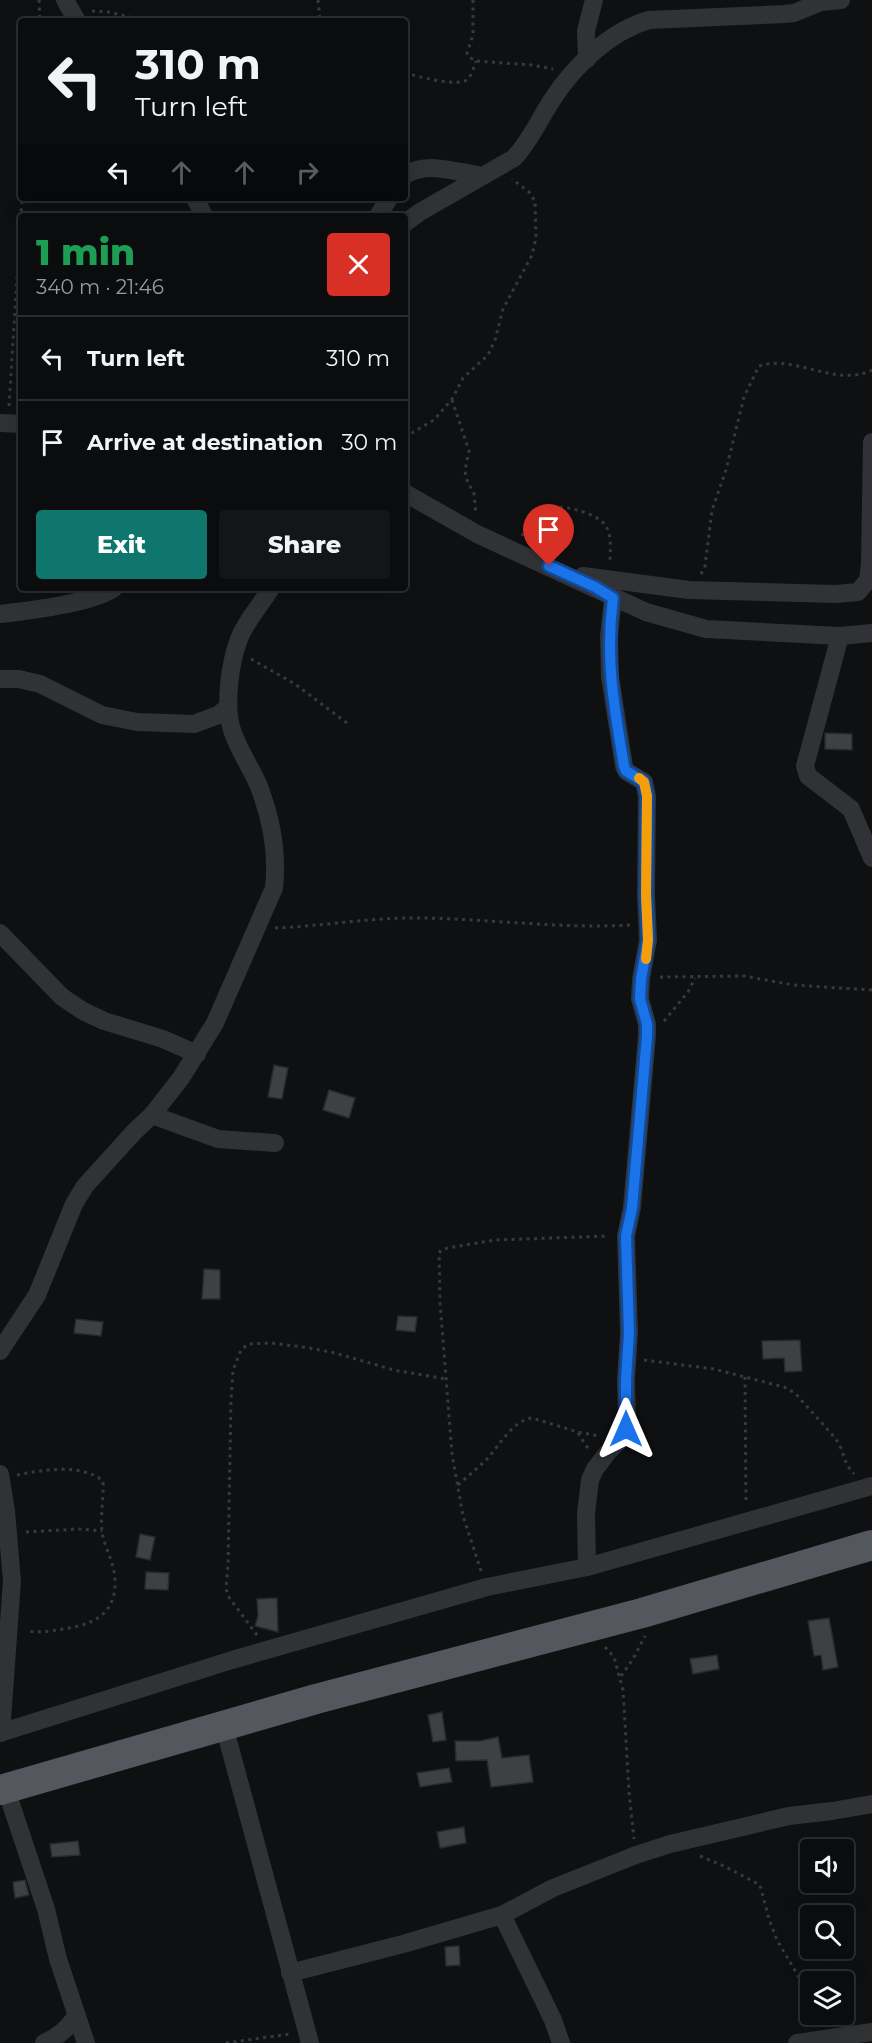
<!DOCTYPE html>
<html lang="en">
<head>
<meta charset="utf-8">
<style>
	:root { --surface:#0b0c0d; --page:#141516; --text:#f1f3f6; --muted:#9a9b9d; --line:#2b2c2e; --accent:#0f766e }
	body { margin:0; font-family:Montserrat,sans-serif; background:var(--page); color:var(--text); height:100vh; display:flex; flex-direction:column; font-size:22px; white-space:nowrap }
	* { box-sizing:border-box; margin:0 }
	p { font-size:20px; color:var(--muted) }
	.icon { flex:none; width:33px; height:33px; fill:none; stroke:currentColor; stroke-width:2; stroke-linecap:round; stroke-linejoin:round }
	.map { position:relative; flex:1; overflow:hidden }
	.side { position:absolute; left:18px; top:213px; width:390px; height:378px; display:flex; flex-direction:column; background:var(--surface); border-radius:6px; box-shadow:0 6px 24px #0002,0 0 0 2px var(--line) }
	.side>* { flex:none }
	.banner { position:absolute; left:18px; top:18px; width:390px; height:183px; border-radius:6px; box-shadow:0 6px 24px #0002,0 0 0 2px var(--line); background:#0b0c0d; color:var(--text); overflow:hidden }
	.controls { position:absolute; left:800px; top:1839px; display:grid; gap:12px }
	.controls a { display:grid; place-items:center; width:54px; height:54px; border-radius:6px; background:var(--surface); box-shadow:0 6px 24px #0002,0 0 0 2px var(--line); font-size:30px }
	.pin { position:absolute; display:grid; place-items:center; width:51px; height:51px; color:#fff; margin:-62px -26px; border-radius:50% 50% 50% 0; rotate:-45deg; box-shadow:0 0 6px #0007 }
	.pin .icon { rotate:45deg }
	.me { position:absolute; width:66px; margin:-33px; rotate:0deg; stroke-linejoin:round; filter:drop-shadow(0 0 4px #0008) }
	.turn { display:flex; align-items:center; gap:21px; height:126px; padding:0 18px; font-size:27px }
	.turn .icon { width:78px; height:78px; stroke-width:2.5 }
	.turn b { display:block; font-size:42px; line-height:51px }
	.lanes { display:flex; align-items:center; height:57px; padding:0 18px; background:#0003; justify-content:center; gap:30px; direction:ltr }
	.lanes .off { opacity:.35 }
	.round { display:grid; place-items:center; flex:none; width:63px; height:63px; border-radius:6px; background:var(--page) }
	.head { display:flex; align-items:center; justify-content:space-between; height:102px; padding:0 18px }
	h1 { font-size:36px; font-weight:800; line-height:45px; color:#1e9e55 }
	.cta { display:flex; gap:12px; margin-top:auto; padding:12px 18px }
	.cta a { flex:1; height:69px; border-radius:6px; background:var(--accent); color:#fff; font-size:24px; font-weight:800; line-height:69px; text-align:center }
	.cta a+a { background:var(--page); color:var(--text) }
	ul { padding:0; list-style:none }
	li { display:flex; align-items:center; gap:18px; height:84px; padding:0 18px; border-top:2px solid var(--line) }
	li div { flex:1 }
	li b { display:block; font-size:22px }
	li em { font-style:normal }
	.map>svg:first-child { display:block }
</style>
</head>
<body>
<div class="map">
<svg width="872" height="2043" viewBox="0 0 872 2043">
	<rect width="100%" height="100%" fill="#0f1011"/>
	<g fill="#3e4044" stroke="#292a2d" stroke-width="1.5">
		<path d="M 825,733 L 852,734 L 852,750 L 825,749 Z"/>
		<path d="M 274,1065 L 288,1068 L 282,1099 L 268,1097 Z"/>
		<path d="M 329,1090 L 355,1098 L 349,1118 L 323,1110 Z"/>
		<path d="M 204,1269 L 220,1270 L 220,1299 L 202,1299 Z"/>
		<path d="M 398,1316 L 417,1317 L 415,1332 L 396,1330 Z"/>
		<path d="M 76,1319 L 103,1322 L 101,1336 L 74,1333 Z"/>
		<path d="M 800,1340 L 802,1371 L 785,1372 L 784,1358 L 763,1359 L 762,1341 Z"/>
		<path d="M 140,1534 L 155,1537 L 150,1560 L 136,1557 Z"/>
		<path d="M 146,1572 L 169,1573 L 168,1590 L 145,1589 Z"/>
		<path d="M 277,1598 L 278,1632 L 255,1626 L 258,1616 L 257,1599 Z"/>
		<path d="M 829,1618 L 838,1667 L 823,1670 L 821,1655 L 814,1656 L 808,1621 Z"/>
		<path d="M 717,1655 L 719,1669 L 693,1674 L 690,1659 Z"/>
		<path d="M 442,1712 L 446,1740 L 433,1742 L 428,1715 Z"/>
		<path d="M 498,1737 L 502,1758 L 529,1755 L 533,1782 L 491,1787 L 487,1760 L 456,1761 L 455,1741 L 480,1741 Z"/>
		<path d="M 449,1768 L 452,1782 L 420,1787 L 417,1773 Z"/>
		<path d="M 464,1827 L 466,1843 L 440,1848 L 437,1832 Z"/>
		<path d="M 78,1841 L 80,1855 L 52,1857 L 50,1844 Z"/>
		<path d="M 25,1880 L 29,1895 L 15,1898 L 13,1882 Z"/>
		<path d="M 459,1946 L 460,1965 L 446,1966 L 445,1947 Z"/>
	</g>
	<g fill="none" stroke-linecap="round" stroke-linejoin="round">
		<g stroke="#363a3d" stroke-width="3" stroke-dasharray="3 4.5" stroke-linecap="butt">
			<path d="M 39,0 L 40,21"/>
			<path d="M 318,0 L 320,21"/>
			<path d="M 473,0 L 473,35 L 467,53 L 469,57 L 476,61 L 532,65 L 553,69"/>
			<path d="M 92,11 L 109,12 L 146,21"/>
			<path d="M 405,73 C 417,76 459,88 468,79 C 472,74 474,67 476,61"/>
			<path d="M 452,400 L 469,451 L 465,470 L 466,478 L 474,494 L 476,514"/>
			<path d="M 9,406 L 22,198"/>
			<path d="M 405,437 L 434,420 L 452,399 L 463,378 L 488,355 L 495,340 L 503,309 L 532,255 L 536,238 L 535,201 L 529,192 L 512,179"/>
			<path d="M 522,536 C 526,527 532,514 541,509 C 555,502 597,512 606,526 C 612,536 610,551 610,562"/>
			<path d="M 701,574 L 705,566 L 712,510 L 726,470 L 744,397 L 759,366 C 795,354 836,388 872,370"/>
			<path d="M 251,659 L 295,684 L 347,723"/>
			<path d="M 275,928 C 324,926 372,917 421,918 C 491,919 561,929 631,925"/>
			<path d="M 660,977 L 744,976 L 793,985 L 872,990"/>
			<path d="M 664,1021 L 688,992 L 695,978"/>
			<path d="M 644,1360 L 714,1369 L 784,1387 L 795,1393 L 836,1439 L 841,1448 L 847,1465 L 854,1474"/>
			<path d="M 745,1377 L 746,1504"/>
			<path d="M 578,1433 L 589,1450"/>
			<path d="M 17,1475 C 43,1470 81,1463 103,1481 C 104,1498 100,1515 102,1532 C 105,1549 115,1564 115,1581 C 116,1615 92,1625 63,1629 C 51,1631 39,1633 26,1631"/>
			<path d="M 458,1485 C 468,1476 478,1468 487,1459 C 499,1446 513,1420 532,1418 L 578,1432 L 599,1436"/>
			<path d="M 26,1532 L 79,1529 L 102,1531"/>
			<path d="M 481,1571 L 463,1516 L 452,1454 L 440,1302 L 439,1253 L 441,1250 L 448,1248 L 495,1240 L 609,1236"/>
			<path d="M 257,1635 L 228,1596 L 226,1588 L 228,1564 L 231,1401 L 233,1370 L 241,1350 L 248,1344 L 272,1343 L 310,1348 L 335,1353 L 394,1370 L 446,1379"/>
			<path d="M 605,1647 L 614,1657 L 623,1690 L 629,1792 L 634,1839"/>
			<path d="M 621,1676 L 633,1659 L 645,1636"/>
			<path d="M 700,1856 L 724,1866 L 760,1885 L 769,1919 L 777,1940 L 810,1996"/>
			<path d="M 226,2043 L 290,2034"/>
		</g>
		<g stroke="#303236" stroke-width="18">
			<path d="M 65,0 L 77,21"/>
			<path d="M 587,59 L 586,31 L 594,0"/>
			<path d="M 405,175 C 428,161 457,172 482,176"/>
			<path d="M 195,198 L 204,216"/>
			<path d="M 378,216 L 389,198"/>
			<path d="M 405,223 L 420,212 L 514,158 C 530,141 539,120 552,100 C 573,67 610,31 649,20 L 784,14 L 794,13 L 821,2 L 841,0"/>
			<path d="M 0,423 L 21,424"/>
			<path d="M 405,493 L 477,534 L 646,612 L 706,629 L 840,636 L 872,633"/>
			<path d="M 583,576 L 689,590 L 836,594 L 858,592 L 868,580 L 870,564 L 872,442"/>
			<path d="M 0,614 C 27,611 94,603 114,588"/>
			<path d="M 840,636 L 805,766 L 808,776 L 851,809 L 872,858"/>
			<path d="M 0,679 L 19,679 L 40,684 L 102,715 L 137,722 L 194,724 L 218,715 L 228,707"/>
			<path d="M 0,933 L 62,997 L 83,1011 L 104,1021 L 163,1039 L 197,1054"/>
			<path d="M 152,1115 L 218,1139 L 275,1143"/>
			<path d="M 0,1351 L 37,1295 L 74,1204 L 85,1186 L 134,1132 L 152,1115 L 181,1078 L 215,1023 L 274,888 C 278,853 271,817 258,784 C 250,766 238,749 232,730 C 224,705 230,663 239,639 C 246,620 261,605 271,588"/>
			<path d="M 0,1474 L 6,1511 L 12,1581 L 1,1733"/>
			<path d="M 587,1567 L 586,1513 L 590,1480 L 595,1469 L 608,1452 L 622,1438 L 627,1418 L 626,1379 L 629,1333 L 626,1236 L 632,1207 L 647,1036 L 647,1024 L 640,999 L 641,979 L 648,940 L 646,894 L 647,796 L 644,782 L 626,771 L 624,766 L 610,677 L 609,636 L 613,598"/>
			<path d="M 224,1726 L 310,2043"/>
			<path d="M 0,1733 L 232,1660 L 487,1587 L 587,1567 L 872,1486"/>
			<path d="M 6,1789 L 46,1909 L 58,1959 L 86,2043"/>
			<path d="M 502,1915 L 553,2020 L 561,2043"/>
			<path d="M 290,1973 L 403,1944 L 502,1915 L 553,1888 L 636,1855 L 670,1844 L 789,1816 L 832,1811 L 872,1804"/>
			<path d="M 44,2043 C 59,2036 67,2029 76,2016"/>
			<path d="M 797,2043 L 872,2032"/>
		</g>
		<path stroke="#54585e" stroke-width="30" d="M 0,1790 L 316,1699 L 642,1613 L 872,1545"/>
	</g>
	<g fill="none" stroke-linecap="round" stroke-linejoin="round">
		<g stroke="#114b97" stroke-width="15">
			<path id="route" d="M 549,566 L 595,587 L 613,598 C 605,659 614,706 624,766 L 626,771 L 644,782 L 647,796 L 646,894 L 648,940 L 641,979 L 640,999 L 647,1024 L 647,1036 L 632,1208 L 626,1236 L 629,1333 L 626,1379 L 626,1429"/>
		</g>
		<use href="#route" stroke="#1a73e8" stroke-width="10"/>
		<path stroke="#f59e0b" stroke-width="10" d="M 639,778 L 644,782 L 647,796 L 646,894 L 648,940 L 646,959"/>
	</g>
</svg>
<div class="controls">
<a><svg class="icon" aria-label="sound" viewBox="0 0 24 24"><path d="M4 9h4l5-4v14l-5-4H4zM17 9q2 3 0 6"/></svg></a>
<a><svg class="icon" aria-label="search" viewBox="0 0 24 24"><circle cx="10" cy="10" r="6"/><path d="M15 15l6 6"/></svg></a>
<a><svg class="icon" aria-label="layers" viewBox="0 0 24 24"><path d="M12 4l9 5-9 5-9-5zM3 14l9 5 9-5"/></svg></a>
</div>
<div class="pin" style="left:549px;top:566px;background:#d93025"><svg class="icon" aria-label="arrive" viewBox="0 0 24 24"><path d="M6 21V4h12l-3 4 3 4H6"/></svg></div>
<svg class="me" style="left:626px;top:1429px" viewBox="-20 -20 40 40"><path d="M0-17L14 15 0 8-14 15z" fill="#1a73e8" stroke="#fff" stroke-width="4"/></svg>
<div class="banner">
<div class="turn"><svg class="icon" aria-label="left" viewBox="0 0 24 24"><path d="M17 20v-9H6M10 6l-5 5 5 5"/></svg><div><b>310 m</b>Turn left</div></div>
<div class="lanes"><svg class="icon" aria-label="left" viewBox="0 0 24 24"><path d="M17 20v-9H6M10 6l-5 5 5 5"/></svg><svg class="icon off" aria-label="ahead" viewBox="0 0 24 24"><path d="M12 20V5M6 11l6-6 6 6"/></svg><svg class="icon off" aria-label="ahead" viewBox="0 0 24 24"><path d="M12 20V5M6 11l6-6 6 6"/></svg><svg class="icon off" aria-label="right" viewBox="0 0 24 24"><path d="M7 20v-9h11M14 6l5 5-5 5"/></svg></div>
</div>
<section class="side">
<div class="head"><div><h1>1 min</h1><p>340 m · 21:46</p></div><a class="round" style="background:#d93025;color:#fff"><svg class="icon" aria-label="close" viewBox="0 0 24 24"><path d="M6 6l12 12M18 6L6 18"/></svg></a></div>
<ul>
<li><svg class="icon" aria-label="left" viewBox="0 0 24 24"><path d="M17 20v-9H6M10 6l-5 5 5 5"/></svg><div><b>Turn left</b></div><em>310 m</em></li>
<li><svg class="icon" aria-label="arrive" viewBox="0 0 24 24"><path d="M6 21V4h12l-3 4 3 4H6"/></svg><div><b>Arrive at destination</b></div><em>30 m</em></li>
</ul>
<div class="cta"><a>Exit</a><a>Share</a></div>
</section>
</div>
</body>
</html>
